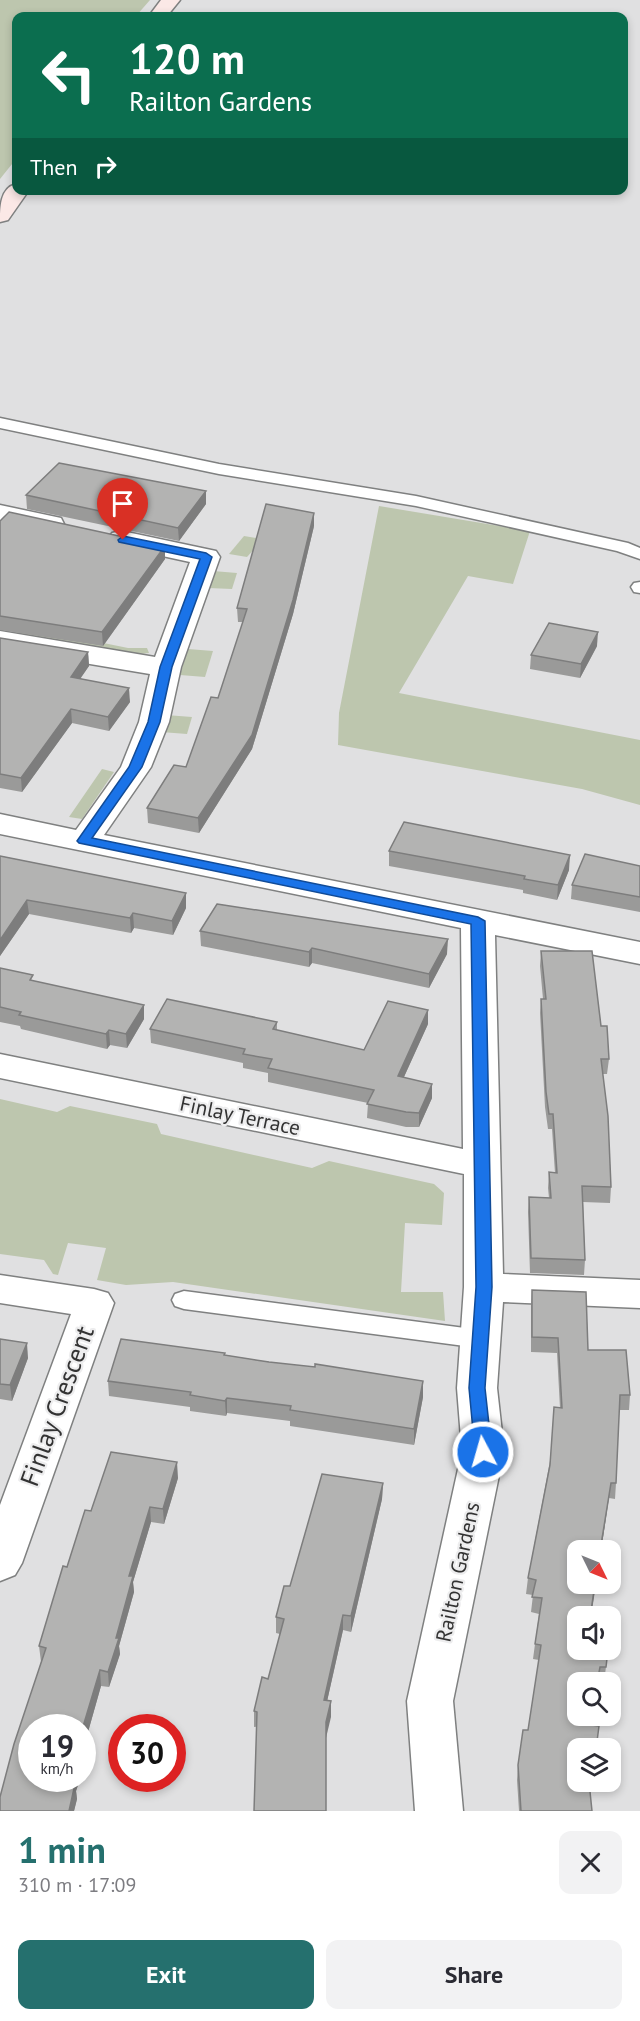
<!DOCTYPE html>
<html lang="en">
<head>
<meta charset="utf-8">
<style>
	:root { --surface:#fff; --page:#f2f2f3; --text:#2b2b33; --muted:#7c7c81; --accent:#25706e }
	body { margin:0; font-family:"PT Sans",sans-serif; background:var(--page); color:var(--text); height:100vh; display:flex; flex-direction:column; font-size:22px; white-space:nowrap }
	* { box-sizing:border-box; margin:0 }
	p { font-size:20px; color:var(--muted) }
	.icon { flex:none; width:33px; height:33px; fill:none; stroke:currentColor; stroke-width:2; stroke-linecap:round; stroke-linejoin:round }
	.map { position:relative; height:1811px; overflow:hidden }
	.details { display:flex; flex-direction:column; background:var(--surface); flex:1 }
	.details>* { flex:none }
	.top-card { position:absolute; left:12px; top:12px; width:616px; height:183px; border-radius:12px; box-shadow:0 3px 9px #0003; background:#0b6e4f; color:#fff; overflow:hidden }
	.needle { width:39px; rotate:133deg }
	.fabs { position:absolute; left:567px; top:1540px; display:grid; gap:12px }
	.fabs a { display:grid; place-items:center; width:54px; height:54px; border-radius:12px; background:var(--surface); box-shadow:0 3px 9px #0003; font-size:30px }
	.speed { position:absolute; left:18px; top:1714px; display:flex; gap:12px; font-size:30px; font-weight:700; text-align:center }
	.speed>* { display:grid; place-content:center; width:78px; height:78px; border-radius:50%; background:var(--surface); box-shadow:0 3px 9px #0003; line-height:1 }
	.speed small { font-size:15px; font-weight:400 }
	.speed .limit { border:9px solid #d22; background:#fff; color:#111 }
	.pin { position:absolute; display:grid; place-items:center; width:51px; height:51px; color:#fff; margin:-62px -26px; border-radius:50% 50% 50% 0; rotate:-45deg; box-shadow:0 0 6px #0007 }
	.pin .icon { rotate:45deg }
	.me { position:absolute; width:66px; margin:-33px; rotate:354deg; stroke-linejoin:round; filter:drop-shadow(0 0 4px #0008) }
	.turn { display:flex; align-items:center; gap:21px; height:126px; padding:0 18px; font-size:27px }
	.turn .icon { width:78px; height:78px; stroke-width:2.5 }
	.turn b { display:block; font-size:42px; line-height:51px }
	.then { display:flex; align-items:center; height:57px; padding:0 18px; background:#0003; gap:12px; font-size:22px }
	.round { display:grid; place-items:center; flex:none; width:63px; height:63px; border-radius:12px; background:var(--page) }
	.head { display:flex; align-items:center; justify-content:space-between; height:102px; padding:0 18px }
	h1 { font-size:36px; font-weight:600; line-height:45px; color:var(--accent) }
	.primary-button { display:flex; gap:12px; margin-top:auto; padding:12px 18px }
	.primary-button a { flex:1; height:69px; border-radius:12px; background:var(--accent); color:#fff; font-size:24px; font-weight:600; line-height:69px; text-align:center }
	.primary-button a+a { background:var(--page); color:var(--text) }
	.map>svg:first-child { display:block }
</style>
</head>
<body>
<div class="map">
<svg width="640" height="1811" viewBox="0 0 640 1811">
	<rect width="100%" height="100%" fill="#e0e0e1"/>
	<g fill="#bdc6ae">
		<path d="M 0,0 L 150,0 L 136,16 L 16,16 L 16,159 L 0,179 Z"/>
		<path d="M 379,506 L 530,531 L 513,584 L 468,576 L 399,693 L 640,740 L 640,805 L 582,789 L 338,745 L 339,713 Z"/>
		<path d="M 244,536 L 263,539 L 247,557 L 229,554 Z"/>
		<path d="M 213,571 L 237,573 L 232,589 L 208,588 Z"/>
		<path d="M 20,626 L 128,648 L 147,648 L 149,653 L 130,655 L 16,633 Z"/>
		<path d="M 188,649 L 213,651 L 205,677 L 180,675 Z"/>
		<path d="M 166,715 L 192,717 L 187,734 L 161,732 Z"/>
		<path d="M 102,769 L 114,772 L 82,819 L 69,817 Z"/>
		<path d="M 0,1099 L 57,1112 L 70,1106 L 157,1124 L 161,1134 L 312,1168 L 329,1161 L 434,1184 L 444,1193 L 442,1225 L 405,1223 L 401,1292 L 443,1292 L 445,1321 L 173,1282 L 126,1285 L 97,1280 L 106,1248 L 68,1243 L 58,1275 L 53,1274 L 44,1260 L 0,1254 Z"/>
	</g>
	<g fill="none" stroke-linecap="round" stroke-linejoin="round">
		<g stroke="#7f8080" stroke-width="3">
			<g id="service">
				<path d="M 0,418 L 219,464 L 416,496 L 628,543 L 640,548 L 640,559 L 617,551 L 416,506 L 219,474 L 0,428 Z"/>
				<path d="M 640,582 L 640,593 L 634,592 L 631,587 L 634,583 Z"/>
				<path d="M 184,1291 L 480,1330 L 489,1332 L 493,1339 L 489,1346 L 480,1348 L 184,1309 L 175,1306 L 172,1300 L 175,1294 Z"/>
			</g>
		</g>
		<g stroke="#7f8080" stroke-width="3">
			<g id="minor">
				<path d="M 0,505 L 61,518 L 64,524 L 61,530 L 51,532 L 0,521 Z"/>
				<path d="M 122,531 L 216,551 L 220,557 L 181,667 L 169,722 L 151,767 L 104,835 L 640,942 L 640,964 L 495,935 L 503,1274 L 640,1280 L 640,1308 L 503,1302 L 497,1388 L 504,1451 L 453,1701 L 463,1811 L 415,1811 L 407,1701 L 462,1451 L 457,1388 L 464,1287 L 464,1174 L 0,1078 L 0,1054 L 463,1149 L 461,928 L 0,834 L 0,814 L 76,830 L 121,767 L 139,722 L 150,674 L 0,649 L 0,631 L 155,657 L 190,562 L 112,545 L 108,539 L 112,533 Z"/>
				<path d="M 0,1275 L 94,1289 L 108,1293 L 114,1303 L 22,1563 L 15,1575 L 0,1581 L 0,1505 L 71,1314 L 0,1303 Z"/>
			</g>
		</g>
		<g stroke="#7f8080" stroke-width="3">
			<g id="secondary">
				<path d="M 161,0 L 180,0 L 167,16 L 149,16 Z"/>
				<path d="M 16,184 L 16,190 L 29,190 L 8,220 L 0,222 C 0,208 0,188 16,184 Z"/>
			</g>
		</g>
		<use href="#service" fill="#fff" fill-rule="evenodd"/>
		<use href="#minor" fill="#fff" fill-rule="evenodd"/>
		<use href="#secondary" fill="#fbe8e6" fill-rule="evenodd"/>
	</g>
	<g fill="#9a9a99">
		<path d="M 26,495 L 206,504 L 179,541 L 27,509 Z"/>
		<path d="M 0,521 L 165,559 L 103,646 L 0,630 Z"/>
		<path d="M 314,526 L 293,614 L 252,749 L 199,833 L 148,823 L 147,808 L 186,767 L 218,698 L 243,622 L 238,622 L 237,608 Z"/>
		<path d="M 0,638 L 88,652 L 89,666 L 80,678 L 130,702 L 109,731 L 72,723 L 22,792 L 0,788 Z"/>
		<path d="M 597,646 L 580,678 L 530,669 L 531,655 Z"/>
		<path d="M 389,851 L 569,870 L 557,900 L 523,893 L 523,890 L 389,866 Z"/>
		<path d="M 0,856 L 186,893 L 186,908 L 173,935 L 134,928 L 131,933 L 29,914 L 0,956 Z"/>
		<path d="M 640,866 L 640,912 L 571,899 L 572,885 Z"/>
		<path d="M 200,931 L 447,954 L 429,988 L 312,963 L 309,967 L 201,946 Z"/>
		<path d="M 541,951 L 601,1026 L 609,1059 L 607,1074 L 603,1074 L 611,1187 L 610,1203 L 583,1202 L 585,1260 L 584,1275 L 530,1273 L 528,1212 L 529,1197 L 549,1198 L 548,1188 L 549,1172 L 555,1173 L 552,1129 L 548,1129 L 545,1107 L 540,1013 L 541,999 L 543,999 L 540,966 Z"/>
		<path d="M 0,968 L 34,981 L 144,1019 L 127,1048 L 110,1045 L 107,1049 L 21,1029 L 20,1026 L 0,1022 Z"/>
		<path d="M 277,1022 L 277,1030 L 364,1050 L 428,1024 L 404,1077 L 432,1098 L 419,1127 L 406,1127 L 367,1118 L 368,1103 L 268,1082 L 268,1073 L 243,1068 L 243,1063 L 151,1043 L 150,1029 Z"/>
		<path d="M 532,1290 L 630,1395 L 629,1410 L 619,1410 L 616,1483 L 615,1499 L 609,1498 L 601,1551 L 578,1551 L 578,1650 L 608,1650 L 604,1683 L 598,1682 L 578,1749 L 592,1811 L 519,1811 L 517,1780 L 518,1765 L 528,1730 L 539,1660 L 533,1659 L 539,1614 L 531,1612 L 533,1595 L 526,1594 L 528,1578 L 560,1408 L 557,1353 L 531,1352 L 531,1305 Z"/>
		<path d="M 0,1339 L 28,1358 L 12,1401 L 0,1399 Z"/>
		<path d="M 225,1355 L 269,1362 L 423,1381 L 423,1397 L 414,1445 L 290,1426 L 290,1421 L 227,1413 L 226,1416 L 190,1411 L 190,1407 L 109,1396 L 108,1381 Z"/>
		<path d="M 178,1478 L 164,1524 L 151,1522 L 133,1582 L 134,1592 L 119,1646 L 120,1654 L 109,1687 L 101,1686 L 88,1732 L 89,1748 L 32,1779 L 80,1779 L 76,1791 L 77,1799 L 74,1811 L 0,1811 L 41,1662 L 39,1646 L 67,1567 L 91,1511 Z"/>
		<path d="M 383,1483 L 382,1499 L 351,1632 L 343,1630 L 327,1701 L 331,1701 L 331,1717 L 254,1727 L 254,1711 L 268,1679 L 280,1634 L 276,1633 L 276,1617 L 290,1586 Z"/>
	</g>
	<g fill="#7d7d7d">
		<path d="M 206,491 L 206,504 L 179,541 L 178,528 Z"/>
		<path d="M 314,513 L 314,526 L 293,614 L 252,749 L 199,833 L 198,818 Z"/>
		<path d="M 165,546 L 165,559 L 103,646 L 102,632 Z"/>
		<path d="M 598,632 L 597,646 L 580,678 L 581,664 Z"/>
		<path d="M 88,652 L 89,666 L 72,691 L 71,677 Z"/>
		<path d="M 129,688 L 130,702 L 109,731 L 108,717 Z"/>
		<path d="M 71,709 L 72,723 L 22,792 L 21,778 Z"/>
		<path d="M 570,855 L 569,870 L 557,900 L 558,885 Z"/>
		<path d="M 186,893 L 186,908 L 173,935 L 172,921 Z"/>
		<path d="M 27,900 L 29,914 L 0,956 L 0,940 Z"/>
		<path d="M 133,913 L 134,928 L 131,933 L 130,918 Z"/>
		<path d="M 448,939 L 447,954 L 429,988 L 429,974 Z"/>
		<path d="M 312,948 L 312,963 L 309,967 L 309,952 Z"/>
		<path d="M 144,1005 L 144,1019 L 127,1048 L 126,1034 Z"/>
		<path d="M 428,1010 L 428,1024 L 398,1090 L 398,1076 Z"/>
		<path d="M 109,1030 L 110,1045 L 107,1049 L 106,1034 Z"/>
		<path d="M 432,1084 L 432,1098 L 419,1127 L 419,1113 Z"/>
		<path d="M 27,1343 L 28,1358 L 12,1401 L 10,1385 Z"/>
		<path d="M 423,1381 L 423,1397 L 414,1445 L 414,1429 Z"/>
		<path d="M 227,1398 L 227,1413 L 226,1416 L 225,1401 Z"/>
		<path d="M 177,1462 L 178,1478 L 164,1524 L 163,1509 Z"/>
		<path d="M 383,1483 L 382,1499 L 351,1632 L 351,1616 Z"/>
		<path d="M 611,1483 L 601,1551 L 600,1551 Z"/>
		<path d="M 150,1507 L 151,1522 L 133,1582 L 134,1592 L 119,1646 L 120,1654 L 109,1687 L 108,1672 L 129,1576 Z"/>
		<path d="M 595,1584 L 596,1584 L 591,1617 L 590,1617 Z"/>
		<path d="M 343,1615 L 343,1630 L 324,1715 L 324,1700 Z"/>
		<path d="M 100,1670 L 101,1686 L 88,1732 L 89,1748 L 82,1769 L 82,1730 Z"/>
		<path d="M 331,1701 L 331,1717 L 326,1738 L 326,1722 Z"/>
		<path d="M 73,1779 L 80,1779 L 76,1791 L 77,1799 L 74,1811 L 69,1811 Z"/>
	</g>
	<g fill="#b3b3b2" stroke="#7d7d7d" stroke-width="1.5">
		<path d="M 59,463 L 206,491 L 178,528 L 26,495 Z"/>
		<path d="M 266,504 L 314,513 L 293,600 L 252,735 L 198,818 L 147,808 L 174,765 L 186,767 L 211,697 L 218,698 L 247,609 L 237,608 Z"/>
		<path d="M 9,512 L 165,546 L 102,632 L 0,616 L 0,521 Z"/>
		<path d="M 549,623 L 598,632 L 581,664 L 531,655 Z"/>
		<path d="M 0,638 L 88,652 L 71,677 L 129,688 L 108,717 L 71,709 L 21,778 L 0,774 Z"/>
		<path d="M 404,822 L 570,855 L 558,885 L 524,879 L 525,876 L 389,851 Z"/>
		<path d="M 585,854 L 640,866 L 640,897 L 572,885 Z"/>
		<path d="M 0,856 L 186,893 L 172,921 L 133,913 L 130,918 L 27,900 L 0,940 Z"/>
		<path d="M 217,904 L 448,939 L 429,974 L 312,948 L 309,952 L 200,931 Z"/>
		<path d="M 541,951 L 592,951 L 601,1026 L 607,1026 L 609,1059 L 601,1059 L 608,1116 L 611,1187 L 582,1186 L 585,1260 L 531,1258 L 529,1197 L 551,1198 L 549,1172 L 557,1173 L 553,1114 L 549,1114 L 546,1092 L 541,999 L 546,999 Z"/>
		<path d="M 0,968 L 33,975 L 30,980 L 144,1005 L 126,1034 L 109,1030 L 106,1034 L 19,1015 L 21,1012 L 0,1007 Z"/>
		<path d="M 167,999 L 277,1022 L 273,1029 L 364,1050 L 388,1001 L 428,1010 L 398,1076 L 432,1084 L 419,1113 L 406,1112 L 367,1104 L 374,1090 L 268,1068 L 272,1059 L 243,1054 L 245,1049 L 150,1029 Z"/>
		<path d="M 532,1290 L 586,1292 L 588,1350 L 626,1350 L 630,1395 L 620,1395 L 616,1483 L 611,1483 L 600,1551 L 578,1551 L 578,1584 L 595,1584 L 590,1617 L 578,1617 L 578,1650 L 608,1650 L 606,1667 L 600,1667 L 597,1683 L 578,1683 L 578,1716 L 593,1716 L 592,1725 L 599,1726 L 596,1749 L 578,1749 L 578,1782 L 589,1782 L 592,1811 L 521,1811 L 518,1765 L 523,1730 L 528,1730 L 541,1645 L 535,1644 L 542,1598 L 532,1597 L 536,1580 L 528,1578 L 550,1465 L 554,1407 L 562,1408 L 558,1338 L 532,1337 Z"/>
		<path d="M 0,1339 L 27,1343 L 10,1385 L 0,1384 Z"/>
		<path d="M 121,1339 L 225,1353 L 224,1355 L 269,1362 L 315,1367 L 315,1364 L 423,1381 L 414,1429 L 290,1410 L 291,1406 L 227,1398 L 225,1401 L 190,1395 L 191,1392 L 108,1381 Z"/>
		<path d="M 111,1452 L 177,1462 L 163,1509 L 150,1507 L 129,1576 L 133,1576 L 116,1638 L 119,1638 L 108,1672 L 100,1670 L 82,1730 L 82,1728 L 32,1728 L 32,1779 L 73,1779 L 72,1784 L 75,1784 L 69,1811 L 0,1811 L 0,1797 L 14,1744 L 46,1648 L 39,1646 L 63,1566 L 67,1567 L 85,1510 L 91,1511 Z"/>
		<path d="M 322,1474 L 383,1483 L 351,1616 L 343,1615 L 324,1700 L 331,1701 L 326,1722 L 326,1811 L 254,1811 L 257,1712 L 254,1711 L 262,1677 L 268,1679 L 284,1619 L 276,1617 L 284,1586 L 290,1586 Z"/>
		<path d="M 82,1730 L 88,1732 L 82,1749 Z"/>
	</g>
	<path fill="#1a73e8" stroke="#114b97" stroke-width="1.5" d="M 123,536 L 206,553 L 212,557 L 172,667 L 160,722 L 142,767 L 92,838 L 478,917 L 485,921 L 492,1287 L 485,1388 L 492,1452 L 489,1456 L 483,1458 L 477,1456 L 475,1452 L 469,1388 L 476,1287 L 471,924 L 79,843 L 77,841 L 129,767 L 148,722 L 160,667 L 200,559 L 119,542 L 118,540 Z"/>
	<g text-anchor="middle" stroke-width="4.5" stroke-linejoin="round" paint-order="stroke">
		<g font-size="21" fill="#333" stroke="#ededee">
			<text transform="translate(240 1116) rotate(12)" y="7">Finlay Terrace</text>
			<text transform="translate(458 1572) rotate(-78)" y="7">Railton Gardens</text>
		</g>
		<g font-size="26" fill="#333" stroke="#ededee">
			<text transform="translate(57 1406) rotate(-70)" y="9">Finlay Crescent</text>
		</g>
	</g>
</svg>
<div class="fabs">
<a><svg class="needle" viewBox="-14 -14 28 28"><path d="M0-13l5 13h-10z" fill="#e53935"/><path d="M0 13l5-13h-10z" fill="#7c7c81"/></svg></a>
<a><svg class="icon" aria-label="sound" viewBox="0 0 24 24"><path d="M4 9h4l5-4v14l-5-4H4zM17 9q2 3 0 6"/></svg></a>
<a><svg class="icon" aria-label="search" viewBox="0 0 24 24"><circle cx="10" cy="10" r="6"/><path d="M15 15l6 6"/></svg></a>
<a><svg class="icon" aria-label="layers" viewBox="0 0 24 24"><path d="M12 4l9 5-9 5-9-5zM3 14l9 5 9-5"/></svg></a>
</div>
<div class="speed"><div>19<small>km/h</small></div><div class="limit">30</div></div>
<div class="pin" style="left:123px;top:540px;background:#d93025"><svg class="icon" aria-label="arrive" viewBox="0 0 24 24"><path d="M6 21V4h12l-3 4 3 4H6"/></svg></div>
<svg class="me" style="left:483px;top:1452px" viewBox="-20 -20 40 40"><circle r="17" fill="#1a73e8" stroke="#fff" stroke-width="3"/><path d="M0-11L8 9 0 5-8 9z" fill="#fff"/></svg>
<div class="top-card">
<div class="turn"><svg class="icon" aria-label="left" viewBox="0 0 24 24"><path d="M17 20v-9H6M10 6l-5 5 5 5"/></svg><div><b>120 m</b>Railton Gardens</div></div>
<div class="then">Then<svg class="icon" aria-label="right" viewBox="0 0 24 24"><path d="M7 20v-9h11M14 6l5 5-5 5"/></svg></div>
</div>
</div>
<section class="details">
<div class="head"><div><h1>1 min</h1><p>310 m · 17:09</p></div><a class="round"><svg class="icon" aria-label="close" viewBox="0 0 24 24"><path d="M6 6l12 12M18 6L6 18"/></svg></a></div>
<div class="primary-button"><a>Exit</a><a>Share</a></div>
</section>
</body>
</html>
